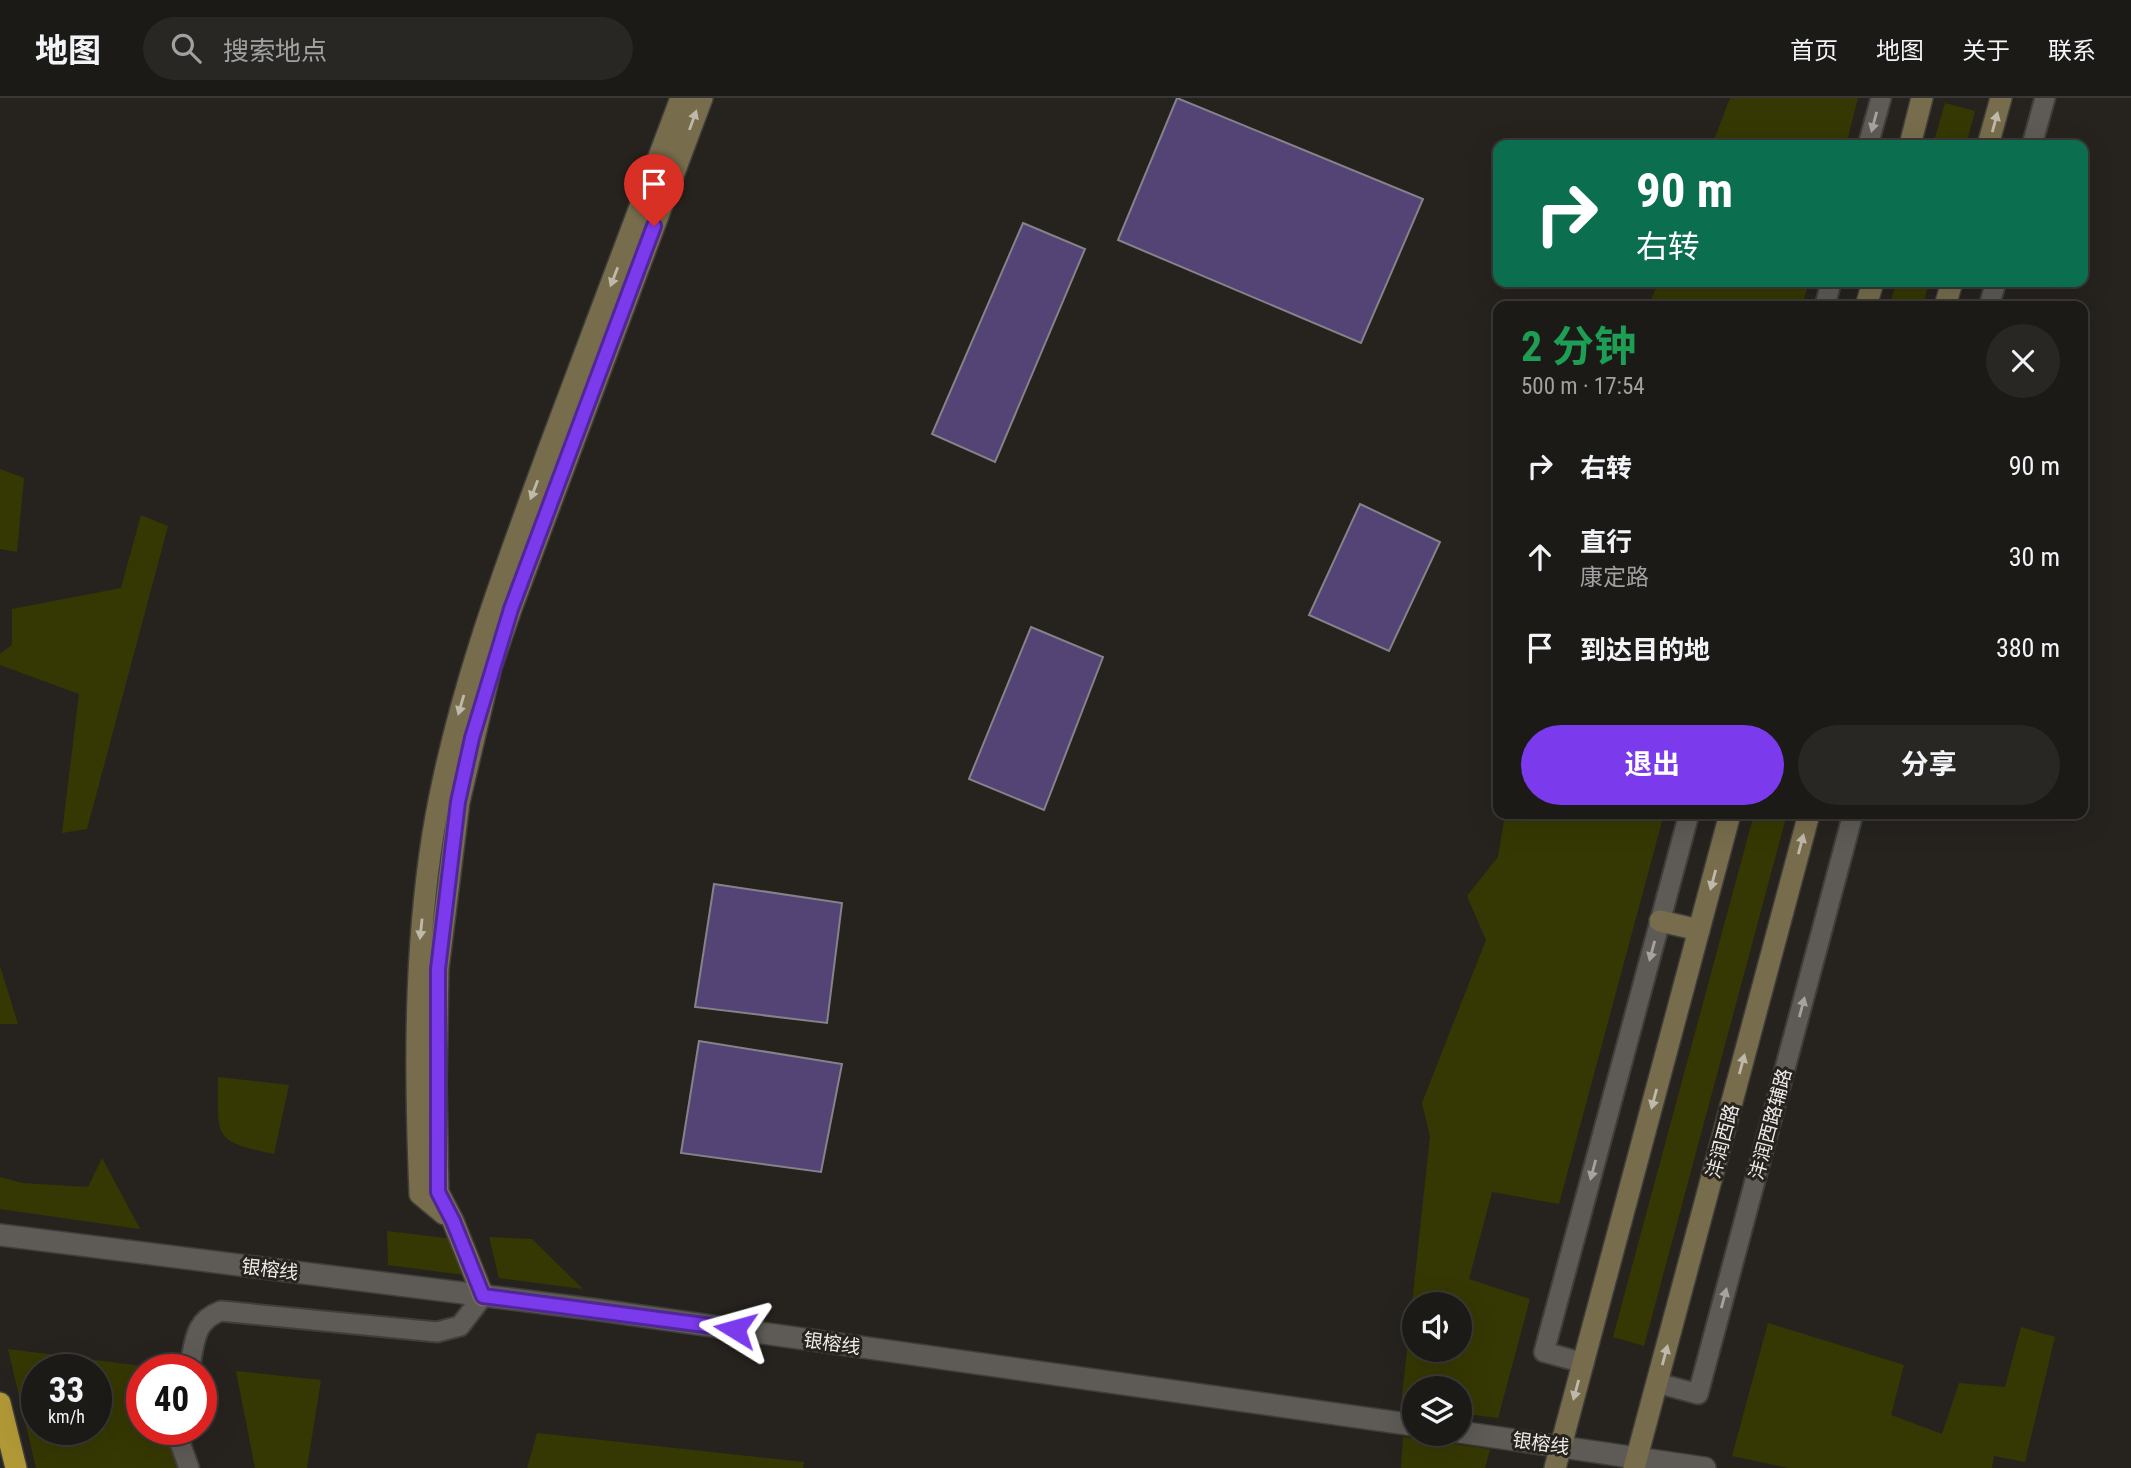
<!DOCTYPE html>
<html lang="zh">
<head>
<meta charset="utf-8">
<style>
	:root { --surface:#1c1a17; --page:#292724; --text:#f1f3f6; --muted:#a0a1a1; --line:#3a3836; --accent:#7c3aed }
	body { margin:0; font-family:"Roboto Condensed","Noto Sans SC",sans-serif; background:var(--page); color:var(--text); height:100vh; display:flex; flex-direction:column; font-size:26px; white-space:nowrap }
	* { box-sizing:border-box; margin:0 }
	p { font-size:23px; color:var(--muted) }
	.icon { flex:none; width:38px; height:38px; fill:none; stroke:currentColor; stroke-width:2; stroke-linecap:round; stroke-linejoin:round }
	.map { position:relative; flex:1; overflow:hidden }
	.side { position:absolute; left:1493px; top:203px; width:595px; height:518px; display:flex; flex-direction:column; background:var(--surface); border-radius:14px; box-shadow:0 7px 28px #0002,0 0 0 2px var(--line) }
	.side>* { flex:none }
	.hud { position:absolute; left:1493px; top:42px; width:595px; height:147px; border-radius:14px; box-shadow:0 7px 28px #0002,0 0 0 2px var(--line); background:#0b6e4f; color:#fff; overflow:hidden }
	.controls { position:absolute; left:1402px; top:1194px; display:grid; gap:14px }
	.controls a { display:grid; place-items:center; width:70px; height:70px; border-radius:50%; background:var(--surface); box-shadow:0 7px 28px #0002,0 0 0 2px var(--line); font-size:35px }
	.speed { position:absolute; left:21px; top:1256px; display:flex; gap:14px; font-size:35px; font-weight:700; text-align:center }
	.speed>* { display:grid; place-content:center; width:91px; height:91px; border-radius:50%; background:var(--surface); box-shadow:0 7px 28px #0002,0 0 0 2px var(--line); line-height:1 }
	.speed small { font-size:18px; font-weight:400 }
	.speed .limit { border:10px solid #d22; background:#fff; color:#111 }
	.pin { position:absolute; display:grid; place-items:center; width:60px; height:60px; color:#fff; margin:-72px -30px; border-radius:50% 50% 50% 0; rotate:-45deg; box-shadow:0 0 7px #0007 }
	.pin .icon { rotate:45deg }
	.me { position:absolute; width:77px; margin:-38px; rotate:278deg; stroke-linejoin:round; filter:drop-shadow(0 0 5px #0008) }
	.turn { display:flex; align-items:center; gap:24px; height:147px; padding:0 28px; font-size:32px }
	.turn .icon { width:91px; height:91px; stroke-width:2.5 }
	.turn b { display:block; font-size:49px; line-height:60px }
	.round { display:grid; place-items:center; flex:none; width:74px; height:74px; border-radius:37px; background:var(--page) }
	.overview { display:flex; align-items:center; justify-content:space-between; height:119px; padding:0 28px }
	h1 { font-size:42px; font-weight:700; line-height:52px; color:#1e9e55 }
	.button { display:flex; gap:14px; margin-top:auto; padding:14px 28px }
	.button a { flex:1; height:80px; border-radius:42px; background:var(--accent); color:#fff; font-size:28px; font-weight:700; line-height:80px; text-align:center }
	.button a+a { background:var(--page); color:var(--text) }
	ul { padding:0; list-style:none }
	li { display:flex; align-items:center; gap:21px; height:91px; padding:0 28px }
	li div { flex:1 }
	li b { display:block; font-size:26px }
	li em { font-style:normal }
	header { display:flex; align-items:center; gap:42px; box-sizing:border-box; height:98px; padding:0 35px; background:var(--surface); border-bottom:2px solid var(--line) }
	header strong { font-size:33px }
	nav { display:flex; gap:38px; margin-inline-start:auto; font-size:24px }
	.search { width:490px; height:63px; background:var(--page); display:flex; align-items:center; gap:18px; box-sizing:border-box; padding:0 24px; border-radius:38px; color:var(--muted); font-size:26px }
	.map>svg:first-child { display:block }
</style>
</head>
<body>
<header>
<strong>地图</strong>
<div class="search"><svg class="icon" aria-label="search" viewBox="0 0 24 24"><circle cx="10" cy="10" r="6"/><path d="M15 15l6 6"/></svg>搜索地点</div>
<nav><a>首页</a><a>地图</a><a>关于</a><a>联系</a></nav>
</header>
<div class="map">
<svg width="2131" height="1370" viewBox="0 0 2131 1370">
	<rect width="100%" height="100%" fill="#26231f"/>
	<g fill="#363803" fill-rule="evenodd">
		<path d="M 1730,0 L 1858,0 L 1846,47 L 1712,47 Z"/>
		<path d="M 1945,5 L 1975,13 L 1966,47 L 1933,47 Z"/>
		<path d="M 1658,184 L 1809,184 L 1802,208 L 1649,208 Z"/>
		<path d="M 1896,184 L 1929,184 L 1923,208 L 1890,208 Z"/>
		<path d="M 0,371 L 24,380 L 17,454 L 0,451 Z"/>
		<path d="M 141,417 L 168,428 L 87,731 L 62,735 L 79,596 L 0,567 L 0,556 L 12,547 L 12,511 L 121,490 Z"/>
		<path d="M 1505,716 L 1664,716 L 1559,1106 L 1492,1094 L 1469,1181 L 1530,1201 L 1498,1320 L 1460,1315 L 1460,1290 L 1414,1290 L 1414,1309 L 1401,1308 L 1430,1038 L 1422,1005 L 1486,842 L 1467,798 L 1498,759 ZM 1414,1206 L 1460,1206 L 1460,1251 L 1414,1251 Z"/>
		<path d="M 1754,716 L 1787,716 L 1644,1248 L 1613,1239 Z"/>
		<path d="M 0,868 L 18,926 L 0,926 Z"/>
		<path d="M 218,979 L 289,987 L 274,1056 C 212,1043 218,1040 218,979 Z"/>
		<path d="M 102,1060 L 140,1131 L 0,1111 L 0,1079 L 22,1085 L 88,1089 Z"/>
		<path d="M 387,1133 L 462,1142 L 472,1178 L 388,1167 Z"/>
		<path d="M 489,1139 L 532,1141 L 583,1191 L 499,1180 Z"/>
		<path d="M 1768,1225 L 1904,1267 L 1891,1317 L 1942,1336 L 1959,1285 L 2005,1289 L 2021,1229 L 2055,1239 L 2025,1364 L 1994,1358 L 1992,1370 L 1788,1370 L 1732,1358 Z"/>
		<path d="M 8,1251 L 166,1271 L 142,1272 L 142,1332 L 179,1332 L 187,1370 L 36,1370 ZM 37,1272 L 96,1272 L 96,1332 L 37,1332 Z"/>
		<path d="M 236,1273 L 321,1282 L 307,1370 L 255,1370 Z"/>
		<path d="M 537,1335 L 804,1364 L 803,1370 L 527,1370 Z"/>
		<path d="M 1403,1339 L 1490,1351 L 1485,1370 L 1401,1370 Z"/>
	</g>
	<g fill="#544375" stroke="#848389" stroke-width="2">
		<path d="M 1177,0 L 1423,101 L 1361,245 L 1118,142 Z"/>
		<path d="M 1023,125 L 1085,151 L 995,364 L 932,336 Z"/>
		<path d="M 1360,406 L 1440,444 L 1389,553 L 1309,517 Z"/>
		<path d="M 1031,529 L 1103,559 L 1044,712 L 969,681 Z"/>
		<path d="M 714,786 L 842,805 L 827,925 L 695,909 Z"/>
		<path d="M 699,943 L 842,966 L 821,1074 L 681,1055 Z"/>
	</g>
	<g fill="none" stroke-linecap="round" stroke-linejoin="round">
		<g stroke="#403e3a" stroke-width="23">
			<g id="minor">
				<path d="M 1868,47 L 1881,0"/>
				<path d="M 2032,47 L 2045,0"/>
				<path d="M 1825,208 L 1831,184"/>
				<path d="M 1989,208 L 1996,184"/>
				<path d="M 1584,1265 L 1544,1254 L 1689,716"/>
				<path d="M 189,1272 C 195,1245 193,1223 221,1213 L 437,1234 L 460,1228 L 483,1198"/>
				<path d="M 1657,1285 L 1698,1296 L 1853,716"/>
				<path d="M 179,1332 L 179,1342 L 189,1370"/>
			</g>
		</g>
		<g stroke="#403e3a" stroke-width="24">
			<g id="tertiary">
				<path d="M 0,1137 L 599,1212 L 1414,1327"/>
				<path d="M 1460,1334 L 1705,1370"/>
			</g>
		</g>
		<g stroke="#403e3a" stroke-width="24">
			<g id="secondary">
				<path d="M 1910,47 L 1922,0"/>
				<path d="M 1988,47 L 2001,0"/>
				<path d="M 1866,208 L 1873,184"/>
				<path d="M 1945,208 L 1952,184"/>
				<path d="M 1660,823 L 1699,832"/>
				<path d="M 444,1116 L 420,1096 C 415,975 414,856 433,736 C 455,602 503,475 550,348 C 594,232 637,116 681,0"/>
				<path d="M 483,1198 L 453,1123 L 438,1094 L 436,986 L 438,871 L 459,704 L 491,569 L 511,511 L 702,0"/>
				<path d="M 1555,1370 L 1730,716"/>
				<path d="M 1634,1370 L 1809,716"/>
			</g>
		</g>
		<g stroke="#403e3a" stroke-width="24">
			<path id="motorway" d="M 0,1305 L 16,1370"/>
		</g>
		<use href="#minor" stroke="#5e5b56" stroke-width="19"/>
		<use href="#tertiary" stroke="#5e5b56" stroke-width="21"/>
		<use href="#secondary" stroke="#776d4c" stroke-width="21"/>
		<use href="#motorway" stroke="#b19836" stroke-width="21"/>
	</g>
	<defs><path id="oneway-solid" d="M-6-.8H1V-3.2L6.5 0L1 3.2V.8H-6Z" transform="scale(1.75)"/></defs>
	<g fill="#beb9aa">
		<use href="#oneway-solid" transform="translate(693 22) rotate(-70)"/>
		<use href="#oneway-solid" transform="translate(1995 24) rotate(-75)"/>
		<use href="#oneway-solid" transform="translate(614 179) rotate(111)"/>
		<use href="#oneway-solid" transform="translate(534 392) rotate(111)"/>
		<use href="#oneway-solid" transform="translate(461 607) rotate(106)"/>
		<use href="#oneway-solid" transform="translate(1801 746) rotate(-75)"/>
		<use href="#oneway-solid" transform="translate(1713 782) rotate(105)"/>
		<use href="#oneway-solid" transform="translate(421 831) rotate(96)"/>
		<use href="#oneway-solid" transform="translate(1742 966) rotate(-75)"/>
		<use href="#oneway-solid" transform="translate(1654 1001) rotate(105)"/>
		<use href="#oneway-solid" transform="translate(1665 1257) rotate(-75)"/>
		<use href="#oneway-solid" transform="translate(1576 1292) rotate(105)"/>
	</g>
	<g fill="#a6a39f">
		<use href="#oneway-solid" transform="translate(1874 24) rotate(105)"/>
		<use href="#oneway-solid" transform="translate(1652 853) rotate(105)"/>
		<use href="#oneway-solid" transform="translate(1802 909) rotate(-75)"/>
		<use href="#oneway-solid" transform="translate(1593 1072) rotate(105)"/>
		<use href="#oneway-solid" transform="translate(1724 1200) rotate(-75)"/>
	</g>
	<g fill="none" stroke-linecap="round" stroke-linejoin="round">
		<g stroke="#51269a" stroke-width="18">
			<path id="route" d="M 654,128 L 511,511 L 472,640 L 458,704 L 438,871 L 438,1094 L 453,1123 L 483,1198 L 735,1231"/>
		</g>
		<use href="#route" stroke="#7c3aed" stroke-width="12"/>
	</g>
	<g text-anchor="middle" stroke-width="6" stroke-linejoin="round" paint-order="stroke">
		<g font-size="19" fill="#edebe8" stroke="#26231f">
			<text transform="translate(1770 1026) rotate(-75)" y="7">沣润西路辅路</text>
			<text transform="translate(1722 1043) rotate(-75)" y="7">沣润西路</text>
			<text transform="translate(270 1171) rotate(7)" y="7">银榕线</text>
			<text transform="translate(832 1245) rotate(8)" y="7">银榕线</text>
			<text transform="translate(1541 1345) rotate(8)" y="7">银榕线</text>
		</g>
	</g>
</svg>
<div class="controls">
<a><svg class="icon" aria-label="sound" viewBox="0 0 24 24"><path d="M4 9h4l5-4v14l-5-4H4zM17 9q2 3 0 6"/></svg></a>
<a><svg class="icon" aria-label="layers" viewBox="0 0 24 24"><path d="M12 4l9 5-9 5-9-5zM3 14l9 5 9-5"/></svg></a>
</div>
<div class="speed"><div>33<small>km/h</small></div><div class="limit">40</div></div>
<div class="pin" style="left:654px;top:128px;background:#d93025"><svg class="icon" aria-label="arrive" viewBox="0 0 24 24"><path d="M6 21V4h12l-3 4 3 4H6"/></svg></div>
<svg class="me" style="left:735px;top:1231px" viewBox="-20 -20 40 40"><path d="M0-17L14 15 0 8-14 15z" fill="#7c3aed" stroke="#fff" stroke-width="4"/></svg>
<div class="hud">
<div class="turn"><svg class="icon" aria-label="right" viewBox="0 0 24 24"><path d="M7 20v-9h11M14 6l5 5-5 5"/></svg><div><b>90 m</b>右转</div></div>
</div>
<section class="side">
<div class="overview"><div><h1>2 分钟</h1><p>500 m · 17:54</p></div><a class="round"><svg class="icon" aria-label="close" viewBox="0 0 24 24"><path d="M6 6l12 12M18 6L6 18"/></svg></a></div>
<ul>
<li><svg class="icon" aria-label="right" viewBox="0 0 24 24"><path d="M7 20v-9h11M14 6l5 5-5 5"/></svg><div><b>右转</b></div><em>90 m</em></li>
<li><svg class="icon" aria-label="ahead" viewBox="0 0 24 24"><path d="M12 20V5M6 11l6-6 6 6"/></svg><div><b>直行</b><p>康定路</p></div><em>30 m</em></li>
<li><svg class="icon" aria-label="arrive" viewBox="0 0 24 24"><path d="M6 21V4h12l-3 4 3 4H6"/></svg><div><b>到达目的地</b></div><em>380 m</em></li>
</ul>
<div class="button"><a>退出</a><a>分享</a></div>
</section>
</div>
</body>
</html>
